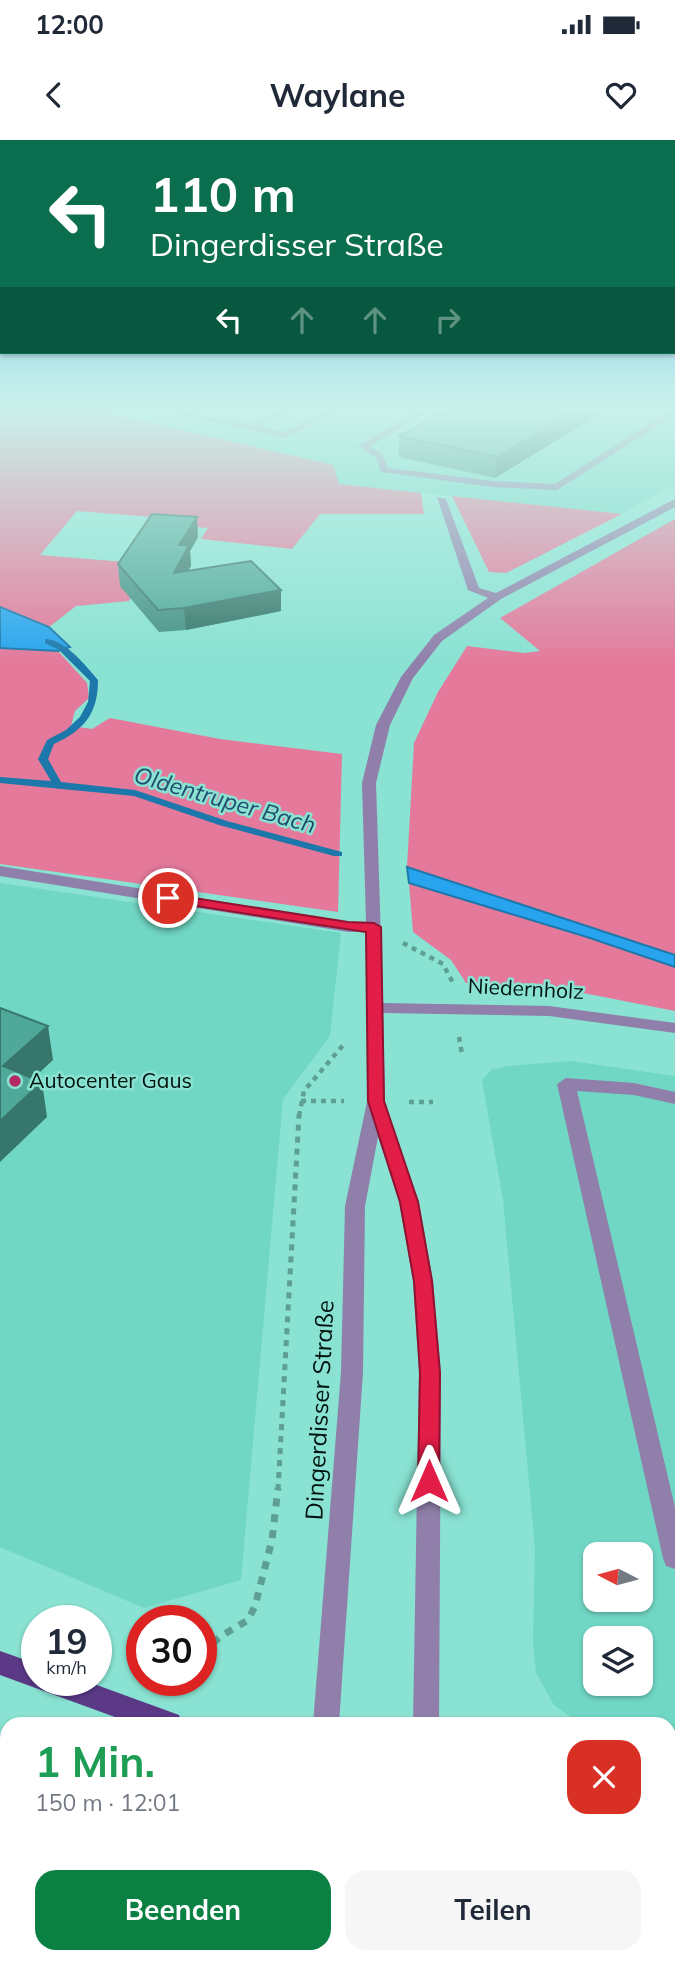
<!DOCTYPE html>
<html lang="de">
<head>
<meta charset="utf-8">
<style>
	:root { --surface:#fff; --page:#f6f6f7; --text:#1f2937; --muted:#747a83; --accent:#0b8043 }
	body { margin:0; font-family:Mulish,sans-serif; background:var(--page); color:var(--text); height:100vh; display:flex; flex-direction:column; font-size:26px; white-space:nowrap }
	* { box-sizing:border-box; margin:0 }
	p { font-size:23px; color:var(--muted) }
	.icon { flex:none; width:38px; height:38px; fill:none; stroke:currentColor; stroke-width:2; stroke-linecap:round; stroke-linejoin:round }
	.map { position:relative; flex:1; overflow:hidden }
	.side { position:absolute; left:0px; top:1577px; width:676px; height:247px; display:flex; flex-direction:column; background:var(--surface); border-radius:21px 21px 0 0; box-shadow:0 2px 5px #0004 }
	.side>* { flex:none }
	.guide { position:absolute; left:0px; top:0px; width:676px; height:214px; box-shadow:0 2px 5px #0004; background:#0b6e4f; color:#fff; overflow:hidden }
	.needle { width:46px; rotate:276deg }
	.tools { position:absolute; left:583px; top:1402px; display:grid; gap:14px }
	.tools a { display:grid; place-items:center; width:70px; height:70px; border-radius:14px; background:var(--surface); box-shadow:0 2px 5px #0004; font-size:35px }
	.speed { position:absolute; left:21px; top:1465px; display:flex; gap:14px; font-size:35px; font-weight:700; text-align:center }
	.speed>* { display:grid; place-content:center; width:91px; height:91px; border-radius:50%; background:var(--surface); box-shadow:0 2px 5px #0004; line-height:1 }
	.speed small { font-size:18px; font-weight:400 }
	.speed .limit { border:10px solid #d22; background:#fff; color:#111 }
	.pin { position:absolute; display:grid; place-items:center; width:60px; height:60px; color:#fff; margin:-30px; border:4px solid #fff; border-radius:50%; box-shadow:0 2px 7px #0007 }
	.me { position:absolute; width:77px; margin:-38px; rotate:0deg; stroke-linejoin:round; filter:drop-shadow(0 0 5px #0008) }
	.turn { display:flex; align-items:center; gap:24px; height:147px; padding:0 35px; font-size:32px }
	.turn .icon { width:91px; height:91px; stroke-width:2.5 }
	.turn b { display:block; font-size:49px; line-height:60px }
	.lanes { display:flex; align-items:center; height:66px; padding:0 35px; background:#0003; justify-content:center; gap:35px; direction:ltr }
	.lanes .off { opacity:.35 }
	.round { display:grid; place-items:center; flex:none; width:74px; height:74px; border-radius:21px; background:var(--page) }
	.headline { display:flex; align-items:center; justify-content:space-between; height:119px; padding:0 35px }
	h1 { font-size:42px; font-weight:700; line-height:52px; color:#1e9e55 }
	.action { display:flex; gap:14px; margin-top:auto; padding:14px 35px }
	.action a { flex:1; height:80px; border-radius:21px; background:var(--accent); color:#fff; font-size:28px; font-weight:700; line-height:80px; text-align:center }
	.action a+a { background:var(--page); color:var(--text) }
	.status { display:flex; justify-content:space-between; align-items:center; height:49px; padding:0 35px; background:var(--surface); direction:ltr }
	.status svg { height:19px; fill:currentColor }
	header { display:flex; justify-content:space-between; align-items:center; height:91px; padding:0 35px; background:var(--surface); font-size:32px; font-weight:700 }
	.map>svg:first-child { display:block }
</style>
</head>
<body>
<div class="status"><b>12:00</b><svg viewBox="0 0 49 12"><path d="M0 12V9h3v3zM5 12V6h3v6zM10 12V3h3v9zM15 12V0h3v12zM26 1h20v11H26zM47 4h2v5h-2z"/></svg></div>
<header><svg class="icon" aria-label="back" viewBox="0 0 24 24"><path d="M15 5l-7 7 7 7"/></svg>Waylane<svg class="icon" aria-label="heart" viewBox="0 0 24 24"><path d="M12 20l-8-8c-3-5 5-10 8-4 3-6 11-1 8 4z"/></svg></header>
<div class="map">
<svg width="675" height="1823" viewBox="0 0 675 1823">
	<rect width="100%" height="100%" fill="#89e2d2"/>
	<g fill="#71d7c5" fill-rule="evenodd">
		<path d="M 96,270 L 675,270 L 675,344 L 622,374 L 338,344 L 333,325 Z"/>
		<path d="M 0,743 L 341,793 L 330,896 L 283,959 L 241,1440 L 144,1468 L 0,1407 Z"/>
		<path d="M 571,921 L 675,936 L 675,1628 L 669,1626 L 668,1584 L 581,1584 L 554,1565 L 536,1533 L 533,1502 L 535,1408 L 503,1060 L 482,940 L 491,930 L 507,926 ZM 595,1414 L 640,1414 L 640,1460 L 595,1460 ZM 595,1498 L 640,1498 L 640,1544 L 595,1544 Z"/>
		<path d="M 0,1721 L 7,1723 L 7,1816 L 216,1816 L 220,1823 L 0,1823 Z"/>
	</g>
	<g fill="#e4799b">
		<path d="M 0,270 L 96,270 L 333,325 L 339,344 L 421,353 L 424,374 L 320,374 L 292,409 L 201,399 L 208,388 L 145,384 L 151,377 L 77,371 L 40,415 L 149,424 L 129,461 L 76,466 L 49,487 L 0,467 Z"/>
		<path d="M 452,356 L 622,374 L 506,433 L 489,432 Z"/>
		<path d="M 675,379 L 675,815 L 407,727 L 414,603 L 438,552 L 467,506 L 525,513 L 540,511 L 500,478 Z"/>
		<path d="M 0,508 L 58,511 L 87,543 L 89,558 L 75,571 L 71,586 L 92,589 L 110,578 L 220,599 L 342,614 L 338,772 L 0,724 Z"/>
		<path d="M 409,743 L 587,797 L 675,827 L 675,871 L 573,851 L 466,843 L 451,820 L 413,792 Z"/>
	</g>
	<g fill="#28a4ee" stroke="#1c78ab" stroke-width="2">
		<path d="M 0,467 L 49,487 L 70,507 L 58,511 L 0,508 Z"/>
		<path d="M 407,727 L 675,815 L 675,827 L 587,797 L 409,743 Z"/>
	</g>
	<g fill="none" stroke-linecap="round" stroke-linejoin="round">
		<path fill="#1c78ab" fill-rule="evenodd" d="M 45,499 C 65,499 86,526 98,540 C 98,574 84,590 54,604 L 48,619 L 61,642 L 135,650 L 227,681 L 342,712 L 342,716 L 334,716 L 219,685 L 134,656 L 0,643 L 0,637 L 51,641 L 38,619 L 47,600 L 66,590 L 80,577 L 88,562 L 90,541 L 59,510 L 45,503 Z"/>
		<g stroke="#5d9f93" stroke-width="4.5" stroke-dasharray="5 5" stroke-linecap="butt">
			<path d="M 403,803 L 443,824 L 453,843"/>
			<path d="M 459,897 L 462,914"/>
			<path d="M 301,961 L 344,961"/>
			<path d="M 409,962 L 433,962"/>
			<path d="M 299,976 L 304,951 L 345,903"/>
		</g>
		<path stroke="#5d9f93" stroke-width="5" stroke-dasharray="6 6" stroke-linecap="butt" d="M 278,1350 L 299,975"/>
		<g stroke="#5d9f93" stroke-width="7" stroke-dasharray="8 8" stroke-linecap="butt">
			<path d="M 201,1514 L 221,1496 L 248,1480 L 255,1466 L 272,1400 L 278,1348"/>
			<path d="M 182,1553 L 184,1540"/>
			<path d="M 0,1702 L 7,1704"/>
			<path d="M 236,1816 L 238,1823"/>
		</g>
		<g fill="#8f7faa" fill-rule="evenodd">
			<path d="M 174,270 L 250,285 L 280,270 L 291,270 L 260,287 L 283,292 L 329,270 L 340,270 L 284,298 L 175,273 Z"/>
			<path d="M 420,270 L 430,270 L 370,306 L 383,315 L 388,328 L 493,341 L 555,344 L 671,270 L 675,270 L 675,275 L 557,350 L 493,347 L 381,332 L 376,318 L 358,306 Z"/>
			<path d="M 437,357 L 446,359 L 479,448 L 496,453 L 671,361 L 675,360 L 675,367 L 501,459 L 442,501 L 413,538 L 390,585 L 376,643 L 383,863 L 549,866 L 675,883 L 675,893 L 549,876 L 383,873 L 385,963 L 419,1062 L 433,1141 L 441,1233 L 439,1584 L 413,1584 L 419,1233 L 413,1141 L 399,1062 L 378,997 L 365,1066 L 363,1232 L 339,1584 L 313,1584 L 341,1232 L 345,1066 L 367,962 L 366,792 L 348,792 L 0,736 L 0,726 L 348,782 L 366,782 L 362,643 L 376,585 L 401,537 L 434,495 L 488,458 L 468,450 Z"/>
			<path d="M 566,938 L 634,943 L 675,952 L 675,964 L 634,955 L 577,951 L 675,1367 L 675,1429 L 666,1426 L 663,1418 L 557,944 Z"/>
			<path d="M 298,1816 L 328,1816 L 327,1823 L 297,1823 Z"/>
			<path d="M 403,1816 L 433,1816 L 432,1823 L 402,1823 Z"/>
		</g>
		<g fill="#5b3987" fill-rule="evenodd">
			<path d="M 0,1511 L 37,1524 L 37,1540 L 83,1540 L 179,1575 L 183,1584 L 134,1584 L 0,1535 Z"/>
			<path d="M 0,1595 L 7,1597 L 7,1623 L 0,1621 Z"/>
			<path d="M 668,1724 L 675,1727 L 675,1755 L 668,1753 Z"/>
			<path d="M 550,1816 L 594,1816 L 597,1823 L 553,1823 Z"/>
		</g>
	</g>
	<g fill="#449084">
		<path d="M 603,272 L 495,338 L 399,317 L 399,296 Z"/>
		<path d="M 198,397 L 190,411 L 191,426 L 188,430 L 281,450 L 281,471 L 186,490 L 159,492 L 120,446 L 118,424 Z"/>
	</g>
	<g fill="#37766b">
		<path d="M 575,270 L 603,270 L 603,272 L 495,338 L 497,317 Z"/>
		<path d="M 197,377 L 198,397 L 190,411 L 191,426 L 175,454 L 174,433 L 179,405 Z"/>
		<path d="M 281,450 L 281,471 L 186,490 L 184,468 Z"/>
		<path d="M 48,886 L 53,920 L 9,961 L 3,926 Z"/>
		<path d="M 42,942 L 47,977 L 0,1022 L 0,981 Z"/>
	</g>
	<g fill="#4fa899" stroke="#37766b" stroke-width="2">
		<path d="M 448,270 L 575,270 L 497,317 L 399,296 Z"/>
		<path d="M 152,374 L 197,377 L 179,405 L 189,405 L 174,433 L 251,421 L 281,450 L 184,468 L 158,470 L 118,424 Z"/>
		<path d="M 0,868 L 48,886 L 3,926 L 42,942 L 0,981 Z"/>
	</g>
	<linearGradient id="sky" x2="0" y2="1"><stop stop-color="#5baeea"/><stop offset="0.51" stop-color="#caf2eb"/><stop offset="1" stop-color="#caf2eb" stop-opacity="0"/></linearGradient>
	<rect width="675" height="525" fill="url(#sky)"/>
	<path fill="#e11d48" stroke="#92132f" stroke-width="2" d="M 168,754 L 348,782 L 374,783 L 381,787 L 384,961 L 418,1062 L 432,1141 L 440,1233 L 439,1341 L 436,1347 L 429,1350 L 421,1347 L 418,1341 L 420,1233 L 414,1141 L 400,1062 L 368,961 L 366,792 L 163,761 L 163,755 Z"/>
	<circle fill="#b52a63" stroke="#89e2d2" stroke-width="2.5" cx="15" cy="941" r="7"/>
	<g text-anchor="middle" stroke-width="5" stroke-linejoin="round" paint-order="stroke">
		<g font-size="21" fill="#00120e" stroke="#89e2d2">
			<text transform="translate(526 849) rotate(3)" y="7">Niedernholz</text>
		</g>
		<g font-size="21" fill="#00120e" stroke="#89e2d2" text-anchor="start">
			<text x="29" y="948">Autocenter Gaus</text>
		</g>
		<g font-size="23" font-style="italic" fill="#214e6d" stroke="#89e2d2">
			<text transform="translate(225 660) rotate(16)" y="8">Oldentruper Bach</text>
		</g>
		<g font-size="24" fill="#00120e" stroke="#89e2d2">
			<text transform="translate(320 1270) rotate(-87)" y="8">Dingerdisser Straße</text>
		</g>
	</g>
</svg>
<div class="tools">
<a><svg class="needle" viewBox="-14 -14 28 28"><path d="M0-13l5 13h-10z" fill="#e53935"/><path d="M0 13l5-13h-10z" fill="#747a83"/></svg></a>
<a><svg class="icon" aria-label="layers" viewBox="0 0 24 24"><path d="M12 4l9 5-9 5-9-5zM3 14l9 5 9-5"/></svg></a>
</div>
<div class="speed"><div>19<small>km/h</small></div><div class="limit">30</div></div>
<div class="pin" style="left:168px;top:758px;background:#d93025"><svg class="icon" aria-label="arrive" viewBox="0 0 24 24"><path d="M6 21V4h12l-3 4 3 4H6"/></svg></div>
<svg class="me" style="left:429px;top:1341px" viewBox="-20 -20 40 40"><path d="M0-17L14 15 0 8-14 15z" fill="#e11d48" stroke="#fff" stroke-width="4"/></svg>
<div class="guide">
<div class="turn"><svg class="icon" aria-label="left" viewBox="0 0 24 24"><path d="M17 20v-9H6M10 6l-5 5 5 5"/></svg><div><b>110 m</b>Dingerdisser Straße</div></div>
<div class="lanes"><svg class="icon" aria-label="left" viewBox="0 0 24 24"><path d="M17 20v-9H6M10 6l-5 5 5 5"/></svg><svg class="icon off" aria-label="ahead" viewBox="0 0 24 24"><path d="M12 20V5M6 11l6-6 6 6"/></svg><svg class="icon off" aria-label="ahead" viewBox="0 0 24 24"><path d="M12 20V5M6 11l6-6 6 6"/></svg><svg class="icon off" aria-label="right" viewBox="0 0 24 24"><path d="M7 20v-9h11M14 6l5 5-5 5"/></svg></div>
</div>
<section class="side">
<div class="headline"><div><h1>1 Min.</h1><p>150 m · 12:01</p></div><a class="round" style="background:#d93025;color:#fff"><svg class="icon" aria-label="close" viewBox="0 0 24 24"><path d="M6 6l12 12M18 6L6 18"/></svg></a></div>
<div class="action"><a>Beenden</a><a>Teilen</a></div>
</section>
</div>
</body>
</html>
